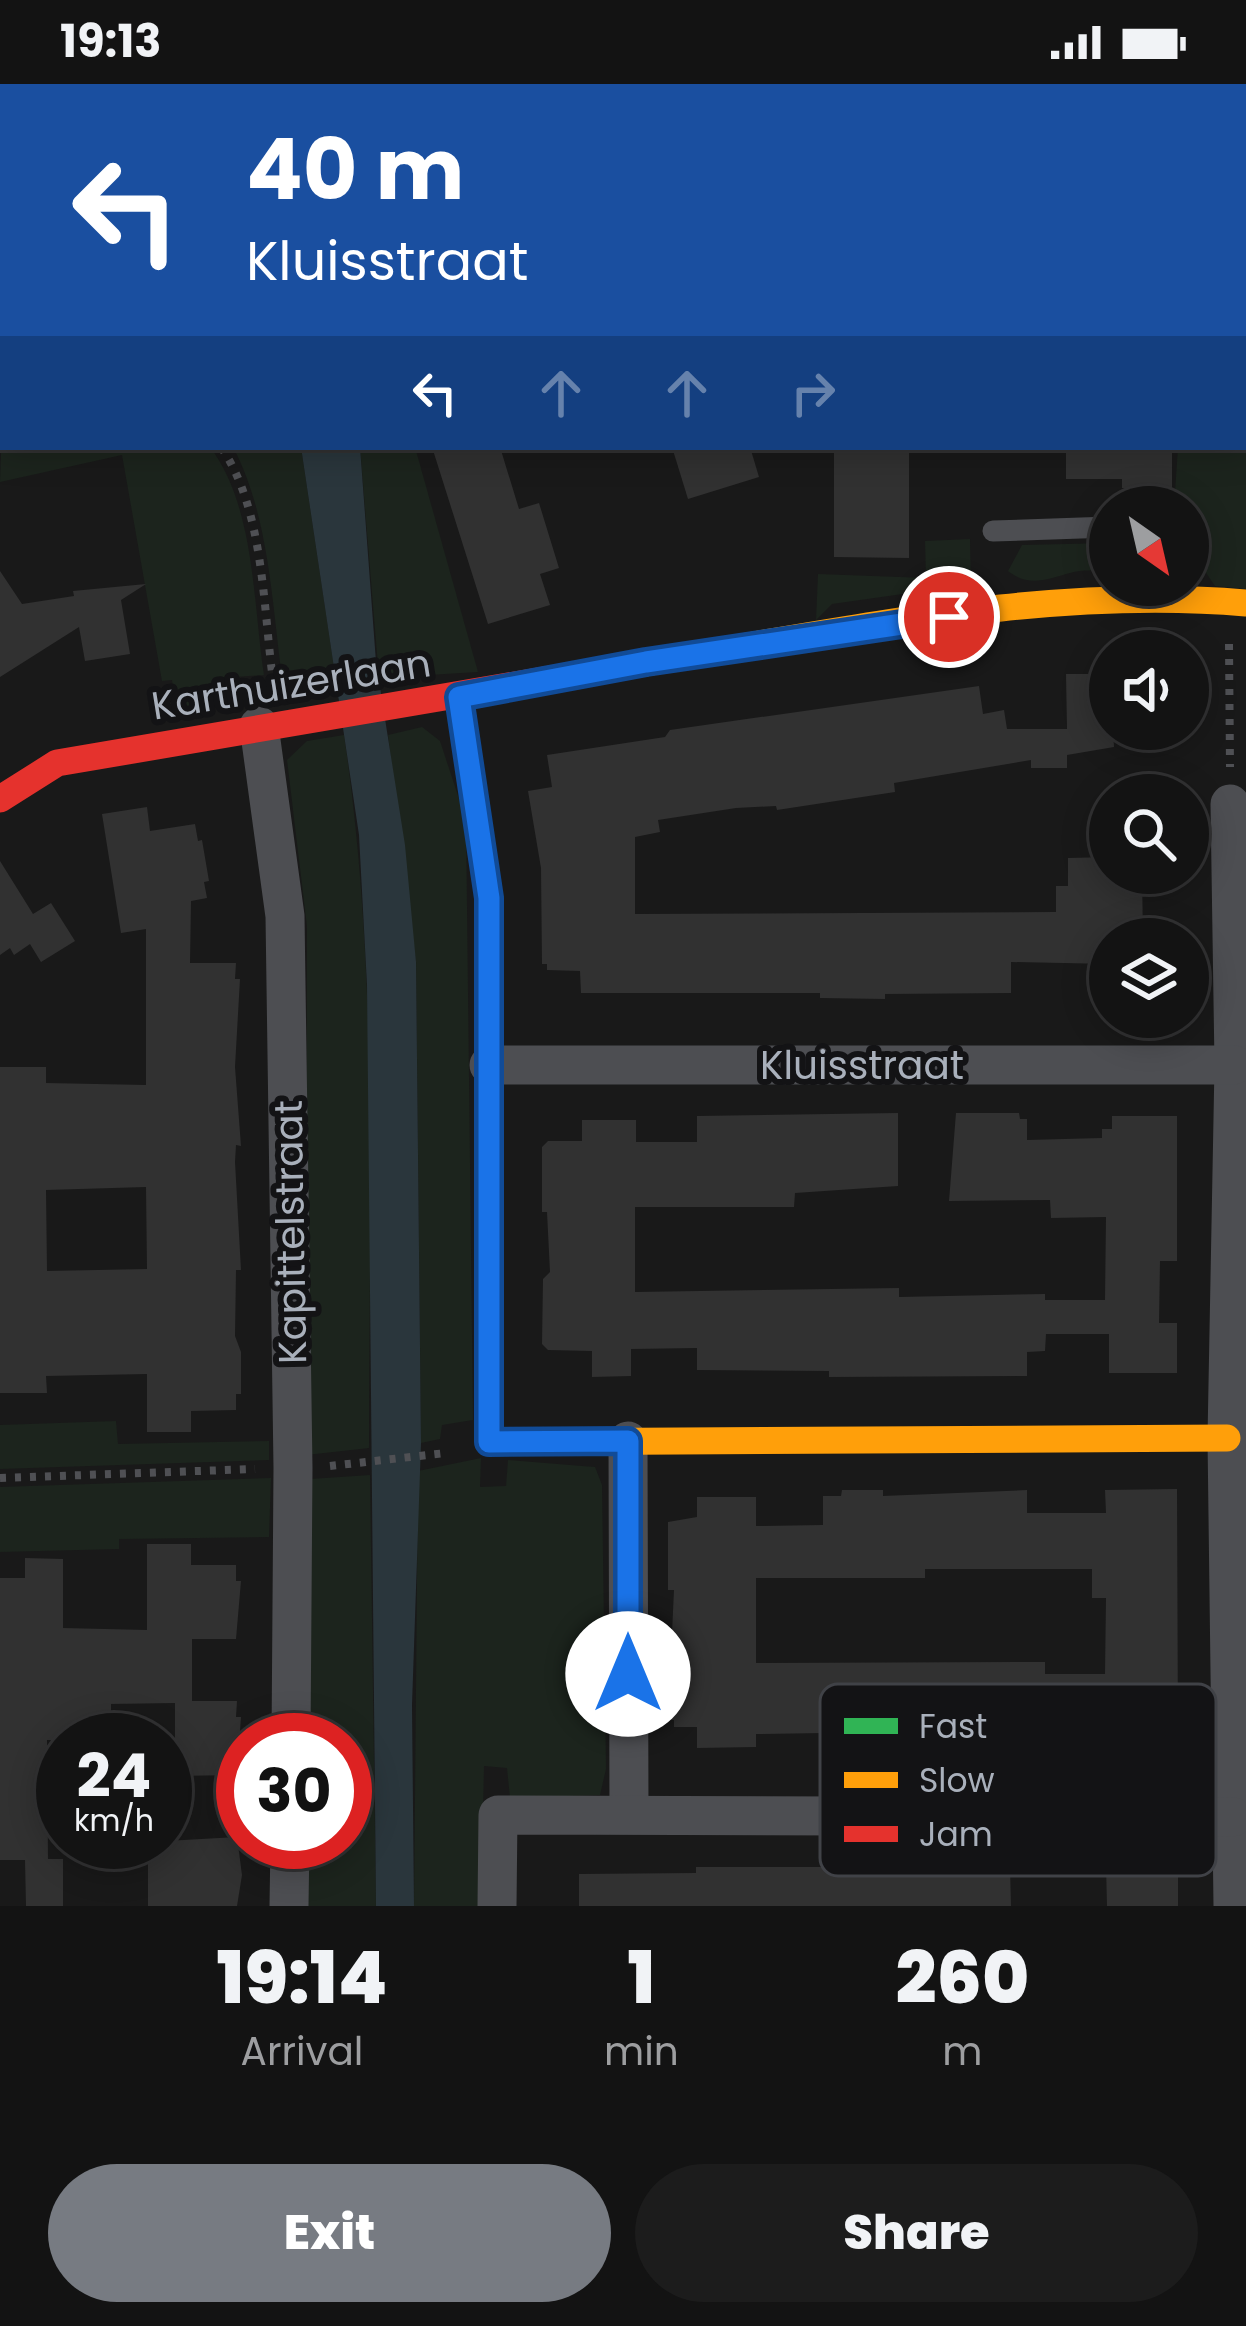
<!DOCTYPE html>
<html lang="en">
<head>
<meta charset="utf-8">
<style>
	:root { --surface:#131313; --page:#1c1c1c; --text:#f1f3f6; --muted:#9d9ea0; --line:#323233; --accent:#777b82 }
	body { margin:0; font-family:Poppins,sans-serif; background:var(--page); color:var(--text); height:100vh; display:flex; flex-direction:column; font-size:45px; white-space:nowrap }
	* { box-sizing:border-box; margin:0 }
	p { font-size:39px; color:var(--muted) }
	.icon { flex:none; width:66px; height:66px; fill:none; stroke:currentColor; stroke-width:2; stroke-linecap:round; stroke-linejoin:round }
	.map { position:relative; height:1822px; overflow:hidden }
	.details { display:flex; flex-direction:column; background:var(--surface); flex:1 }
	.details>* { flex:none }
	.hud { position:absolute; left:0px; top:0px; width:1248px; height:366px; box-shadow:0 6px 30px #0003,0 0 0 3px var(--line); background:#1a4fa0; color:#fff; overflow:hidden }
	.needle { width:78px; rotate:146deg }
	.fabs { position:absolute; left:1089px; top:402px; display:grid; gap:24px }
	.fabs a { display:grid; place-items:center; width:120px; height:120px; border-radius:50%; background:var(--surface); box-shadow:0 6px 30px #0003,0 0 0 3px var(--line); font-size:60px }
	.speed { position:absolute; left:36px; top:1629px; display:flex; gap:24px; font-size:60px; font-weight:700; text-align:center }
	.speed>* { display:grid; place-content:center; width:156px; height:156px; border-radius:50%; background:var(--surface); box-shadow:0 6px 30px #0003,0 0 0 3px var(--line); line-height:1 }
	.speed small { font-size:30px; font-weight:400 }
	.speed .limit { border:18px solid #d22; background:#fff; color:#111 }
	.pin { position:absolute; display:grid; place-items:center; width:102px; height:102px; color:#fff; margin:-51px; border:6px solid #fff; border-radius:50%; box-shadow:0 3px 12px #0007 }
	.me { position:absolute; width:132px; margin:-66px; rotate:0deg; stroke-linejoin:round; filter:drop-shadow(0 0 9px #0008) }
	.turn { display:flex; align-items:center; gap:42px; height:252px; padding:0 48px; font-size:54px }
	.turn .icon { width:156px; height:156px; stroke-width:2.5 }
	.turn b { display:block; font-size:84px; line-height:102px }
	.lanes { display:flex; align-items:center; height:114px; padding:0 48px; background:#0003; justify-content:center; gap:60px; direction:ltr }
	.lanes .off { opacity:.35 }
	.eta { display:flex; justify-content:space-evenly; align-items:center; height:204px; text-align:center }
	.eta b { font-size:72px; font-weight:800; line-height:84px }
	.action { display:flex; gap:24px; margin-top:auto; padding:24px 48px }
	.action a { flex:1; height:138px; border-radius:72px; background:var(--accent); color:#fff; font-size:48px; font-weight:800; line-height:138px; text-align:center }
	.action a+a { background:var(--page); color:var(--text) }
	.status { display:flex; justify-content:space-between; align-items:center; height:84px; padding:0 60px; background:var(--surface); direction:ltr }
	.status svg { height:33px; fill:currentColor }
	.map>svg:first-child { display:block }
</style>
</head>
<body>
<div class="status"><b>19:13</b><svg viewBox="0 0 49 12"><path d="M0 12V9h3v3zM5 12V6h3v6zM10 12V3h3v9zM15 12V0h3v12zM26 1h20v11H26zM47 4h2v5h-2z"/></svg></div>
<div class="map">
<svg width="1246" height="1822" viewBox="0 0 1246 1822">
	<rect width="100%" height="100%" fill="#191919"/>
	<g fill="#1c241d">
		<path d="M 296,0 L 850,0 L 838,3 Z"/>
		<path d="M 1054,0 L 1246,0 L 1246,505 L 1215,502 L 1188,462 L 1188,423 L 1174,423 L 1178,363 L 1245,363 L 1245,3 L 1045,3 Z"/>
		<path d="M 3,312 L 3,363 L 210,363 C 255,422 253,519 264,591 L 235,593 L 233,616 L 176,624 L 172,596 L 162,597 L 122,371 L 0,398 Z"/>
		<path d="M 233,363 L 301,363 L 337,603 L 284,607 C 272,528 271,435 233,363 Z"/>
		<path d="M 360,363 L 415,363 L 478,588 L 379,594 Z"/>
		<path d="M 970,455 L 971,505 L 947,514 L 938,505 L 832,520 L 816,536 L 818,490 L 926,494 L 925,457 Z"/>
		<path d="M 1110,459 L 1110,487 C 1098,487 1082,485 1070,489 C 1047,495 1030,504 1008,487 L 1022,461 Z"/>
		<path d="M 422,643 L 440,657 L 466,736 L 473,1336 L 442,1341 L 440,1355 L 421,1359 L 416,878 L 388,651 Z"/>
		<path d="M 344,651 C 379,886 369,1126 369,1364 L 306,1371 L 307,842 L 287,676 L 307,657 Z"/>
		<path d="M 116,1337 L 118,1360 L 269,1357 L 269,1376 L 0,1385 L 0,1341 Z"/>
		<path d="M 481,1374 L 480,1403 L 506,1402 L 508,1376 L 595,1383 L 602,1401 L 606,1685 L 600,1711 L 510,1714 L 507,1684 L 484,1682 L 481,1822 L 414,1822 L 418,1387 Z"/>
		<path d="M 370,1391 L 376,1822 L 308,1822 L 309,1758 L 345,1758 L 345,1656 L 309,1656 L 310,1395 Z"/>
		<path d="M 271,1394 L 269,1453 L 119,1455 L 119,1465 L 0,1468 L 0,1403 Z"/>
	</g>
	<path fill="#2a363c" d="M 301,363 L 360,363 L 376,578 L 405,761 L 416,878 L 421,1359 L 412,1621 L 414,1822 L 376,1822 L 367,901 L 359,751 Z"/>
	<g fill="#313131" fill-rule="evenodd">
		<path d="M 432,363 L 500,363 L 519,425 L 539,419 L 559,484 L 540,490 L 550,521 L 488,540 Z"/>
		<path d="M 672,363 L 750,363 L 759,393 L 688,415 Z"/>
		<path d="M 834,363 L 909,363 L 909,474 L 834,473 Z"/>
		<path d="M 1066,363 L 1172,363 L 1172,404 L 1122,404 L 1122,395 L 1066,395 Z"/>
		<path d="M 0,487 L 22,520 L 74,512 L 73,507 L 146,500 L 121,516 L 130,570 L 85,577 L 79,543 L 0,593 Z"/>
		<path d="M 1066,590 L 1110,590 L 1114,663 L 1067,671 L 1067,684 L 1031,684 L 1031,676 L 894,699 L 895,708 L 777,726 L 776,722 L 736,724 L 658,736 L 660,748 L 635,753 L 635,830 L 1056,828 L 1056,802 L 1068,802 L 1068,774 L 1110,773 L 1110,789 L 1142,789 L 1143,855 L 1110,855 L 1110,880 L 1011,878 L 1011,909 L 885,910 L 885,915 L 820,914 L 820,909 L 581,909 L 580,887 L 547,886 L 547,880 L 542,880 L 541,784 L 528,707 L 552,703 L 547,671 L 665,653 L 670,646 L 979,602 L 983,630 L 1004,626 L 1007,645 L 1067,645 Z"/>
		<path d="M 147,723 L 150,747 L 195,740 L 198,757 L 202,756 L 209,797 L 204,798 L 207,814 L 191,817 L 190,879 L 236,879 L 235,895 L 240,895 L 235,983 L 241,1062 L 236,1061 L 235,1078 L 241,1186 L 236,1186 L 235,1252 L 241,1268 L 241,1310 L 236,1310 L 236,1326 L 191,1327 L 191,1348 L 147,1348 L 147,1290 L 46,1292 L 47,1309 L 0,1309 L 0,983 L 46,983 L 46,999 L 146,1001 L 146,845 L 121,849 L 102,730 ZM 146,1103 L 147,1185 L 47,1187 L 46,1106 Z"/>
		<path d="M 0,777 L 33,830 L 51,819 L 75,857 L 41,878 L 30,860 L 14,871 L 10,864 L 0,871 Z"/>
		<path d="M 898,1029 L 898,1102 L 795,1109 L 794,1123 L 635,1123 L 635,1208 L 899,1204 L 899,1213 L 1045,1210 L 1045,1216 L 1105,1216 L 1106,1133 L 1051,1134 L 1050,1116 L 949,1117 L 956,1029 L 1019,1029 L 1020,1035 L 1027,1035 L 1027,1056 L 1102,1054 L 1102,1045 L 1112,1045 L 1112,1032 L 1177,1032 L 1177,1177 L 1160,1177 L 1159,1239 L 1177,1239 L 1177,1289 L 1109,1289 L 1109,1250 L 1046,1250 L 1045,1267 L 1027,1268 L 1027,1292 L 829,1293 L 829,1287 L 697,1286 L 697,1264 L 631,1265 L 631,1292 L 592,1293 L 592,1267 L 548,1266 L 542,1260 L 543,1195 L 550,1188 L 547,1128 L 542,1128 L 542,1063 L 548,1057 L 582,1057 L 582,1036 L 636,1036 L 636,1058 L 697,1058 L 697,1032 Z"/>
		<path d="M 1177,1405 L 1178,1659 L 1117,1660 L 1117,1627 L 1045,1626 L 1045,1651 L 1026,1651 L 1023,1670 L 824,1670 L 824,1649 L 756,1650 L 756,1663 L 697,1664 L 697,1643 L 674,1643 L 674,1636 L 668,1636 L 674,1506 L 668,1506 L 668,1438 L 697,1433 L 697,1413 L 756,1413 L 756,1442 L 823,1441 L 823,1412 L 841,1412 L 842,1406 L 883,1406 L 883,1412 L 1027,1406 L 1027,1429 L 1106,1429 L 1105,1406 ZM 925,1485 L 1092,1485 L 1092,1514 L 1106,1514 L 1105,1590 L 1045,1590 L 1045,1578 L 756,1579 L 756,1494 L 925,1494 Z"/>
		<path d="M 147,1460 L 191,1460 L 191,1481 L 236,1481 L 236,1497 L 241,1497 L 236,1555 L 192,1555 L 192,1617 L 237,1617 L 236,1633 L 241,1633 L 237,1691 L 175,1692 L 175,1619 L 111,1620 L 111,1656 L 47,1656 L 48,1775 L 63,1775 L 63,1822 L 26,1822 L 25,1776 L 0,1776 L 0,1494 L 25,1494 L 25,1474 L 63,1475 L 63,1544 L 147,1546 Z"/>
		<path d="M 237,1753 L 242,1791 L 237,1822 L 148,1822 L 148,1758 Z"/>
		<path d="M 1106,1781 L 1178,1781 L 1178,1822 L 1107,1822 Z"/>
		<path d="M 696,1783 L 1010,1783 L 1011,1822 L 579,1822 L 579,1790 L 696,1789 Z"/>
	</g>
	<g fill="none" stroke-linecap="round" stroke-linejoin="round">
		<g stroke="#4f5054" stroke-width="8" stroke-dasharray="6 9" stroke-linecap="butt">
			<path d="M 0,304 L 3,303"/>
			<path d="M 221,363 C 264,425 263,523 273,596"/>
			<path d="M 1229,560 L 1230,683"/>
			<path d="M 330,1382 L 446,1369"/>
			<path d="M 0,1394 L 255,1385"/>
		</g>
		<path stroke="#4d4e52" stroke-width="21" d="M 993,447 L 1110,443"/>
		<g stroke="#4d4e52" stroke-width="39">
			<path d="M 259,642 L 285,832 L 293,1384 L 291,1656"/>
			<path d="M 1230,720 L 1234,981 L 1227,1354 L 1233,1822"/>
			<path d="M 489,981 L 1234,981"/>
			<path d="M 628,1357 L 629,1730"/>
			<path d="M 289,1822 L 290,1758"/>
			<path d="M 497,1822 L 498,1731 L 1233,1733"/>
		</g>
		<path stroke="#30b455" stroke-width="27" d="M 459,613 L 489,814 L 489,1217"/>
		<g stroke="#ff9f0a" stroke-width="27">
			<path d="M 632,581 C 834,550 1041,501 1246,519"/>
			<path d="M 489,1217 L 489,1358 L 1227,1354"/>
		</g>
		<path stroke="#e5322d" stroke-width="27" d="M 0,715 L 57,679 L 632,581"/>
	</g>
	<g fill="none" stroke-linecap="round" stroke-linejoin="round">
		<g stroke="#114b97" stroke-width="30">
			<path id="route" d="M 628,1590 L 628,1357 L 489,1358 L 489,814 L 459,613 L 646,578 L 949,533"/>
		</g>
		<use href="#route" stroke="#1a73e8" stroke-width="21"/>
	</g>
	<g text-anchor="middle" stroke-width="12" stroke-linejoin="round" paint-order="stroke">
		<g font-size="39" fill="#a9b0bb" stroke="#131315">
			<text transform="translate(291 600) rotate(-9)" y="14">Karthuizerlaan</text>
			<text x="862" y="995">Kluisstraat</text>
			<text transform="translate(290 1148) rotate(-91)" y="14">Kapittelstraat</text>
		</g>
	</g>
	<rect x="820" y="1600" width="396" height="192" rx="18" fill="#131315" stroke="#404247" stroke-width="3"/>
	<rect x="844" y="1634" width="54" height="16" fill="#30b455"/>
	<rect x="844" y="1688" width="54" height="16" fill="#ff9f0a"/>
	<rect x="844" y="1742" width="54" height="16" fill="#e5322d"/>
	<g font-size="33" fill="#a9b0bb">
		<text x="919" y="1654">Fast</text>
		<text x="919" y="1708">Slow</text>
		<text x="919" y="1762">Jam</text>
	</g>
</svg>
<div class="fabs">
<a><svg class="needle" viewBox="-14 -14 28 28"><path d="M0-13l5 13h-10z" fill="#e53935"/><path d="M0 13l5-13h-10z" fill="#9d9ea0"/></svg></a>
<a><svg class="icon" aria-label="sound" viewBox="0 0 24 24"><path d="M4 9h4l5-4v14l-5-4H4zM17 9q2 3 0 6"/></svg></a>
<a><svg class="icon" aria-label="search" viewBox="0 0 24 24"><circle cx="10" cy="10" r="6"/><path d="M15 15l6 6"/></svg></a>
<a><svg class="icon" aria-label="layers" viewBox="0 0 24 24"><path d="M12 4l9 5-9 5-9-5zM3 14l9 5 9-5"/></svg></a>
</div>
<div class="speed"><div>24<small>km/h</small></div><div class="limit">30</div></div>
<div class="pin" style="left:949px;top:533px;background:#d93025"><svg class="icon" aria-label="arrive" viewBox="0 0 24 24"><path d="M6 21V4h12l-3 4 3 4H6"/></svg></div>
<svg class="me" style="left:628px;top:1590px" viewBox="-20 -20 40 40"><circle r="19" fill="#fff"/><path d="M0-13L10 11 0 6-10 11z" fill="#1a73e8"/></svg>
<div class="hud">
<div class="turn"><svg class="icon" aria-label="left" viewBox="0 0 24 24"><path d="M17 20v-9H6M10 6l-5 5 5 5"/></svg><div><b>40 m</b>Kluisstraat</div></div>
<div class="lanes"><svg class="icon" aria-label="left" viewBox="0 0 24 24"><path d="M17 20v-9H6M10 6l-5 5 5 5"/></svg><svg class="icon off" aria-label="ahead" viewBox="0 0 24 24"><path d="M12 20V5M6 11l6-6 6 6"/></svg><svg class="icon off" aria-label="ahead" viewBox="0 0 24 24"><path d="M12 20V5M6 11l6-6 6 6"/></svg><svg class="icon off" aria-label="right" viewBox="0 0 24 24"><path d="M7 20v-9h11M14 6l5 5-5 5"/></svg></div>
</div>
</div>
<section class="details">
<div class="eta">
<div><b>19:14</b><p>Arrival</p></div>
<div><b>1</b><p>min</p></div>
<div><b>260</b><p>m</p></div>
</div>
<div class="action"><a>Exit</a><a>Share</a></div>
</section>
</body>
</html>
